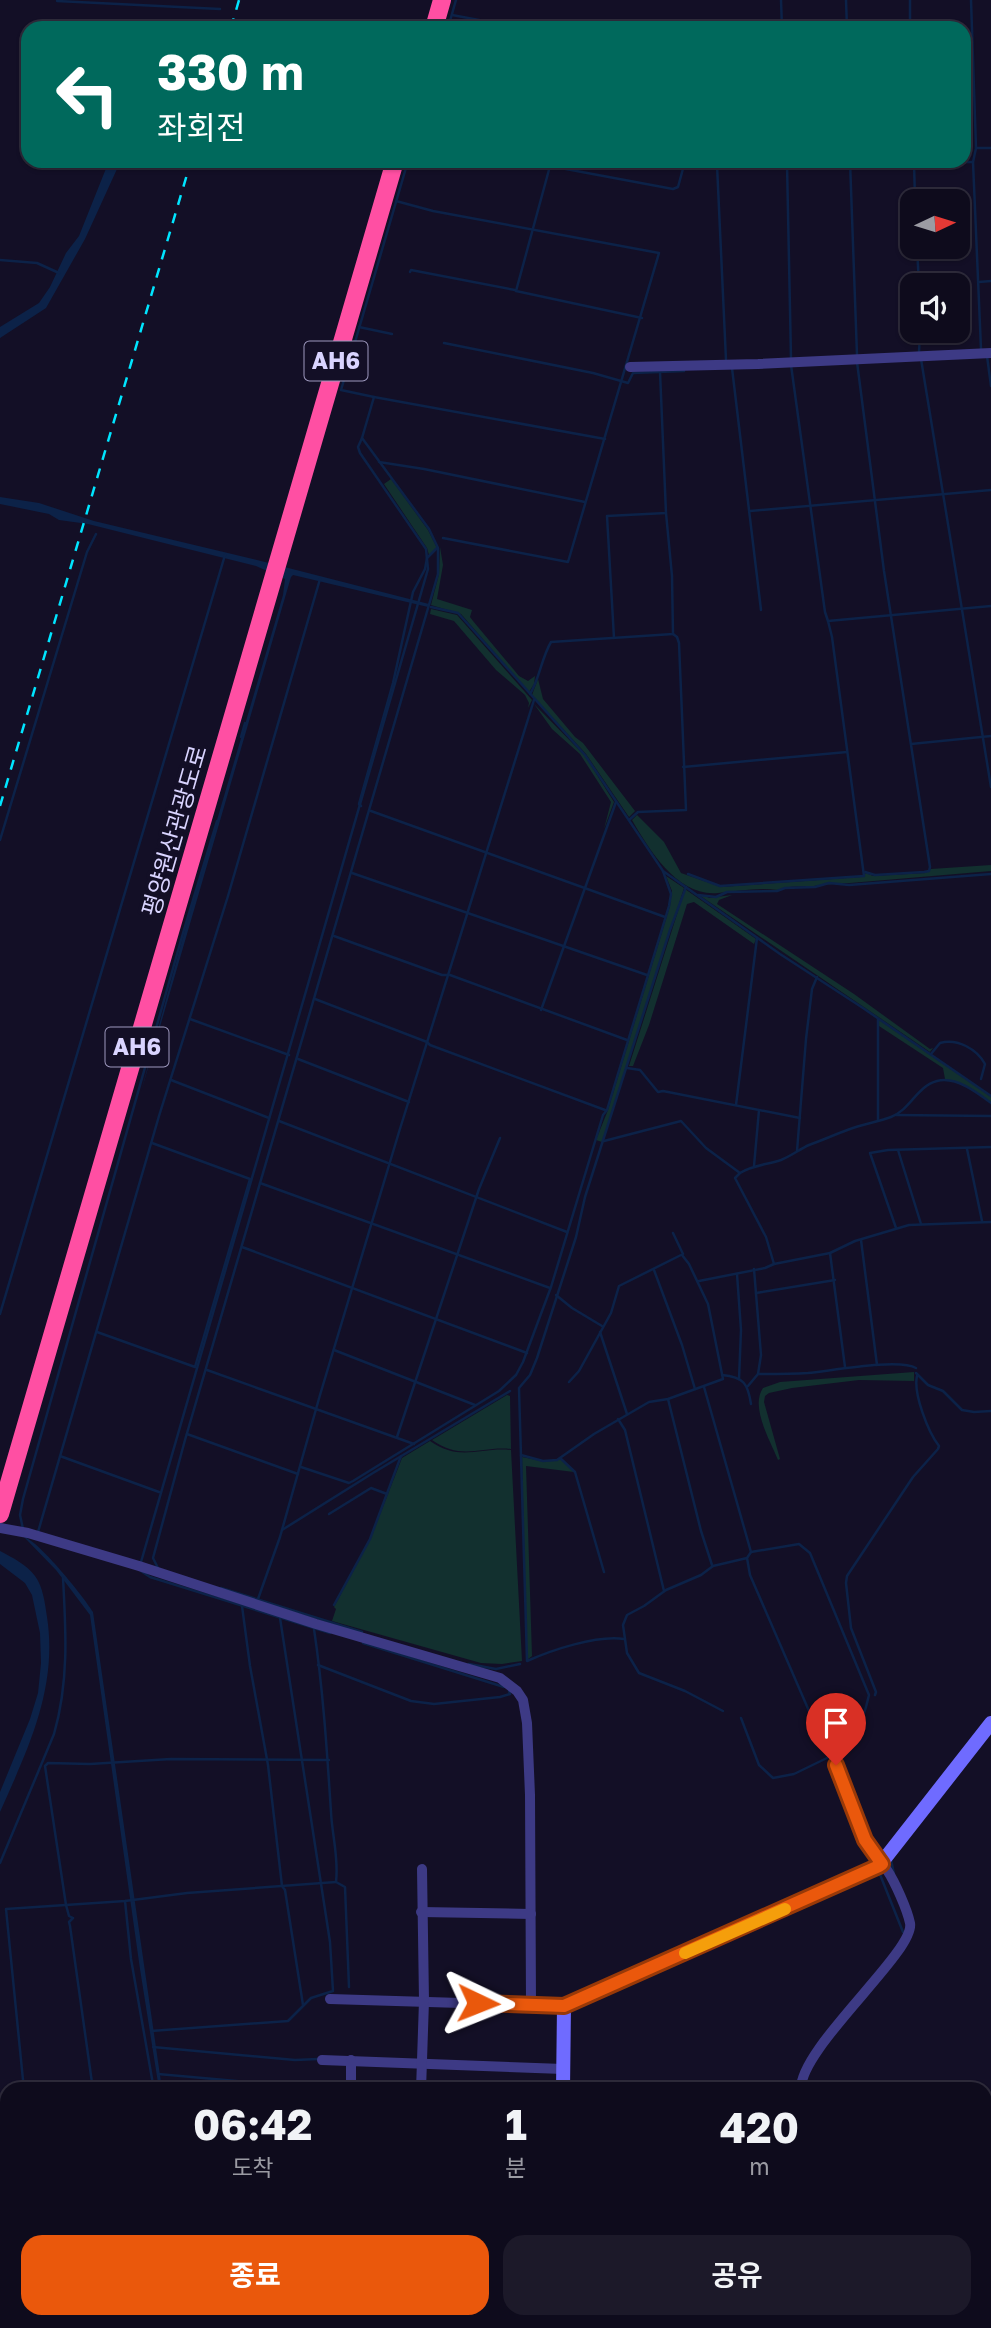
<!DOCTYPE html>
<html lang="ko">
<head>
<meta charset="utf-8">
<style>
	:root { --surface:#0e0b1c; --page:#1c1929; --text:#f1f3f6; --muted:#9b9ba3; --line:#2e2b3b; --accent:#ea580c }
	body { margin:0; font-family:"Golos Text","Noto Sans KR",sans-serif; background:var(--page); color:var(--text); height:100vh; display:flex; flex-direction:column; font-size:26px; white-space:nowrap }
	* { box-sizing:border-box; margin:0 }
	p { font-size:23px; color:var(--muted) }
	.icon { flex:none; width:38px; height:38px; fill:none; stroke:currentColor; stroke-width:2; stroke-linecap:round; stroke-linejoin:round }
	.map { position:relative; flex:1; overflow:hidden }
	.sheet { position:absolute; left:0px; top:2082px; width:992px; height:247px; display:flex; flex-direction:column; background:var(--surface); border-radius:21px 21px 0 0; box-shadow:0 2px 5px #0004,0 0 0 2px var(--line) }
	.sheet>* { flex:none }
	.banner { position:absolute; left:21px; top:21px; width:950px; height:147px; border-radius:21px; box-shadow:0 2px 5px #0004,0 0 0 2px var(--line); background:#00695c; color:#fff; overflow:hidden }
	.needle { width:46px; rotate:86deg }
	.controls { position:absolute; left:900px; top:189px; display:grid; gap:14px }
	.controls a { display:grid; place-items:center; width:70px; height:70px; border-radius:14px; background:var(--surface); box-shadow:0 2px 5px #0004,0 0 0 2px var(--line); font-size:35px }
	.pin { position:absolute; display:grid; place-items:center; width:60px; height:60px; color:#fff; margin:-72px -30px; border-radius:50% 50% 50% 0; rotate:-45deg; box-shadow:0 0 7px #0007 }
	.pin .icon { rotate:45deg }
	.me { position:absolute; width:77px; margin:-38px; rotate:92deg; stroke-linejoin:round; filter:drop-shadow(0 0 5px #0008) }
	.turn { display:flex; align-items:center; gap:24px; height:147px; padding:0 21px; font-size:32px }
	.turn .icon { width:91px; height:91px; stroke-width:2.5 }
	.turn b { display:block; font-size:49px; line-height:60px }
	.eta { display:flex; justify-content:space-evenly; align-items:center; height:119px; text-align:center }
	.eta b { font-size:42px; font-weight:700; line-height:49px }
	.cta { display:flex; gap:14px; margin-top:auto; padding:14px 21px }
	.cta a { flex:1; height:80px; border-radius:21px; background:var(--accent); color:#fff; font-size:28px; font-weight:700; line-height:80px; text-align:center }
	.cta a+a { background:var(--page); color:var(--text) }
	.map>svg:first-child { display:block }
</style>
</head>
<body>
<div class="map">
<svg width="991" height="2328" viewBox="0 0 991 2328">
	<rect width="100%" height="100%" fill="#130f26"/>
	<g fill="#12302f">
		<path d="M 391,479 L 428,530 L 437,548 L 429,555 L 427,548 L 384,484 Z"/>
		<path d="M 440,547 L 443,565 L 437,599 L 472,610 L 470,617 L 473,621 L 519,676 L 528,681 L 535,676 L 534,684 L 529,692 L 461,614 L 431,605 L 439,574 Z"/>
		<path d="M 431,609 L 457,615 L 532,700 L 528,708 L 529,703 L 525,695 L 496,670 L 454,621 L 430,614 Z"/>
		<path d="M 538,679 L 543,699 L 575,737 L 583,743 L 635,811 L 629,817 L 586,754 L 532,695 Z"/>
		<path d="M 534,704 L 585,756 L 614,802 L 604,829 L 611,802 L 580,754 L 552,729 Z"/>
		<path d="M 637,815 L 664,842 L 681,873 L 721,887 L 861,877 L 866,873 L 873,876 L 925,873 L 931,869 L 991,865 L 991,871 L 850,883 C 837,883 826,885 814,886 C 801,887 790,885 778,890 C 758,887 738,891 718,893 C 678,897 650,851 632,820 Z"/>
		<path d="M 666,876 L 684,888 L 602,1142 L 596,1140 L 608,1110 L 670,906 L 672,891 Z"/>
		<path d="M 685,889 L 756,939 L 754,944 L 694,902 L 687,904 L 649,1025 L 633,1066 L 629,1066 Z"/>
		<path d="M 699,895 L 704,895 L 709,898 L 732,895 L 719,900 L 717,904 L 854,994 L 930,1049 L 933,1048 L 930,1052 Z"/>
		<path d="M 879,1020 L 986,1093 L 991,1097 L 991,1102 L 969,1087 L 945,1079 L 943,1068 L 879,1026 Z"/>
		<path d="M 914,1372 L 914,1381 L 859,1380 L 792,1388 L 769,1393 L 765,1396 L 764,1402 L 780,1459 L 778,1460 C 770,1440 750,1407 763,1388 L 780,1382 Z"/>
		<path d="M 507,1395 L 510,1396 L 511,1449 C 481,1446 461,1461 432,1440 Z"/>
		<path d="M 430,1441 C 459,1462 480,1447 511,1450 L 522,1661 L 502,1664 L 481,1663 L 332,1621 L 336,1609 L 334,1607 L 370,1540 L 402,1458 Z"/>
		<path d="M 522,1457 L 543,1461 L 560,1459 L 574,1472 L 526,1466 L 532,1656 L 527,1660 Z"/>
	</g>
	<g fill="#0c2248">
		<path d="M 109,161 L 119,161 L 117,169 L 85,239 L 46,308 L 0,338 L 0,327 L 39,303 L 50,287 L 66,253 L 79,236 Z"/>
		<path d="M 0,497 L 39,503 L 94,521 L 261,561 L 429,604 L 428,607 L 293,575 L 291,577 L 141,1092 L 185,929 L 283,595 L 285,579 L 256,566 L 88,524 L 59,520 L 49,514 L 0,504 Z"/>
		<path d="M 24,1537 C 39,1541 84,1597 93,1612 L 162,2089 L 159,2089 L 140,1969 L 90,1615 L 56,1570 Z"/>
		<path d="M 0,1551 C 13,1558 26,1564 35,1576 C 43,1587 45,1603 47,1617 C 58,1688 28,1749 0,1812 L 0,1792 L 30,1719 L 38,1693 L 41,1663 L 40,1633 L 32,1595 L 25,1583 L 0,1564 Z"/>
	</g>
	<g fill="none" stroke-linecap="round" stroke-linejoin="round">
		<g stroke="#0c2248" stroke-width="2.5">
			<path d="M 781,0 L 782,28"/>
			<path d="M 846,0 L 847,28"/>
			<path d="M 910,0 L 910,28"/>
			<path d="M 971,0 L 976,148 L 973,162 L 981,349"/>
			<path d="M 57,1 L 220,9"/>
			<path d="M 452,15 L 522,28"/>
			<path d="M 448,28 L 456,0"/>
			<path d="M 976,148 L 991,148"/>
			<path d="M 523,161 L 673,189 L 678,187 L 684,165 L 689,163"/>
			<path d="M 690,161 L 692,165 L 787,164 L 791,358"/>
			<path d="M 785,161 L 787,164 L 973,162"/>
			<path d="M 850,161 L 857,355"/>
			<path d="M 914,161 L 915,201"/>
			<path d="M 717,165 L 726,360"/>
			<path d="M 550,166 L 516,291 L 642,318"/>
			<path d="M 396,201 L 433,211 L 659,253 L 568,562 L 443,538"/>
			<path d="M 917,247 L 919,285"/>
			<path d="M 0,260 L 37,263 L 59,273"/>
			<path d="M 410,272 L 411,270 L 515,290"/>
			<path d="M 979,282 L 991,281"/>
			<path d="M 359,327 L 392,334"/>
			<path d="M 444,343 L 593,373 L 628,383 L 633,373 L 684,371"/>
			<path d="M 919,352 L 920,331"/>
			<path d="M 987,356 L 991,386"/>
			<path d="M 921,359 L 991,787"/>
			<path d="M 857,362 L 884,571 L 930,867 L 929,871 L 924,872 L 875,875 L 865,872"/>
			<path d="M 791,365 L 825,612 L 828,621"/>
			<path d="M 732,368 L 761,610"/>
			<path d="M 374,397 L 605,439"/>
			<path d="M 379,462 L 424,469 L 585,502"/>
			<path d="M 750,511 L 991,490"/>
			<path d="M 431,607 L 458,613 L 585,755 L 663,871 L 780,954 L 863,1008 L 991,1096"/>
			<path d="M 614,638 L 607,516 L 666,513 L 660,372"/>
			<path d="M 530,694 C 540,678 541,659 551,642 L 673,634 L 672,576 L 666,513"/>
			<path d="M 241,737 L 245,723"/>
			<path d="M 911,744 L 991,736"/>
			<path d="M 683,767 L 847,752"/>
			<path d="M 361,806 L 359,804 L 393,683 L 413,592 L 425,569 L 427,558 L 437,548"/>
			<path d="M 371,811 L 665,917"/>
			<path d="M 629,820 L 638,812 L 686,810 L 679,643 L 677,637 L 673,634"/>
			<path d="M 0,840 L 87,552 L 96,534"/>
			<path d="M 352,873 L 647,975"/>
			<path d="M 688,874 L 720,886 L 864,876 L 832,637 L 828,621 L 991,606"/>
			<path d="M 698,895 L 716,897 L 727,892 L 777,891 L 785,888 L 815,887 L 829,883 L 849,885 L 991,874"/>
			<path d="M 334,936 L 442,975 L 450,975 L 627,1040"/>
			<path d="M 315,999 L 427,1042 L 430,1045 L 605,1110"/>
			<path d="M 541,1010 L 616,802"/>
			<path d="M 190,1019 L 289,1055"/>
			<path d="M 931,1054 L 940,1043 C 957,1038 977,1049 985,1064 L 981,1079"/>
			<path d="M 298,1059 L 409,1102"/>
			<path d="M 627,1068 L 640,1070 L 658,1092 L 663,1091 L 800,1118"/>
			<path d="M 171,1080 L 269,1118"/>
			<path d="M 736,1105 L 757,938"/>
			<path d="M 896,1115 L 991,1116"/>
			<path d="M 878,1120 L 878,1019"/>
			<path d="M 279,1121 L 567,1232"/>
			<path d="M 604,1141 L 681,1121 L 706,1148 L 740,1173 C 753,1165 766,1165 781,1160 C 791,1156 800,1149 809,1145 C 823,1140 836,1134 850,1129 C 863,1124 878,1122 891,1117 C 910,1110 917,1086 937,1081 C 956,1076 978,1093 991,1103"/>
			<path d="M 967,1149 L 982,1221"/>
			<path d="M 898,1150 L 921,1224"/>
			<path d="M 797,1151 L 806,1039 L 812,989 L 817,977"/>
			<path d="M 754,1166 L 759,1110"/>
			<path d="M 260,1183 L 550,1288"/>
			<path d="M 896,1228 L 870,1153 L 888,1150 L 991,1147"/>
			<path d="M 861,1240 L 877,1365"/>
			<path d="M 242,1247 L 527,1353"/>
			<path d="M 830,1253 L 845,1367"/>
			<path d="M 774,1264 L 830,1253 L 855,1241 L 909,1225 L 991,1222"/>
			<path d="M 654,1270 L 682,1345 L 695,1389"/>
			<path d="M 737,1274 L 741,1330 L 739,1379"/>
			<path d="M 699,1281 L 765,1268 L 774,1264 L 766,1237 L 735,1178 L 740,1173"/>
			<path d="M 756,1293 L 835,1280"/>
			<path d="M 556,1295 L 572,1308 L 602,1326"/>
			<path d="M 0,1314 L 225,555"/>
			<path d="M 97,1332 L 195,1367 L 245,1196 L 250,1179 L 152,1143"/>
			<path d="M 600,1332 L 627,1414"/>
			<path d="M 334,1350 L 475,1405"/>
			<path d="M 207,1370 L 414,1444"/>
			<path d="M 916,1373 L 928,1385 L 943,1391 L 962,1410 L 974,1412 L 991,1411"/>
			<path d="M 758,1374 C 775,1374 791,1374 808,1373 C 830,1371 899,1358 916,1368"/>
			<path d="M 722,1375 C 744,1377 748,1384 751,1404"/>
			<path d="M 569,1382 L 579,1371 L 611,1313 L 619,1286 L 683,1254 L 673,1233"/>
			<path d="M 748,1386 L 758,1374 L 761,1355 L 754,1269"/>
			<path d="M 704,1387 L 751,1552"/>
			<path d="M 668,1399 L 701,1531 L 712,1565"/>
			<path d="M 618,1419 L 625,1430 L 664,1591"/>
			<path d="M 187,1434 L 298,1474"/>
			<path d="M 397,1437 L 479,1189 L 500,1138"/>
			<path d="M 521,1455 L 543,1461 L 557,1460 L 594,1434 L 649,1402 L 668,1399 L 723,1379 L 708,1304 L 689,1264 L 682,1255"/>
			<path d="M 60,1456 L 159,1492"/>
			<path d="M 560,1458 L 575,1472 L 604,1572"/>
			<path d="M 301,1467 L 349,1483 L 353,1481 L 499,1391 L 516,1375 L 523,1362 L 551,1287 L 603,1115 L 607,1110 L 669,906 L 671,894 L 663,871"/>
			<path d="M 329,1514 L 371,1488 L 387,1494"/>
			<path d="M 23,1529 L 20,1515 L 23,1499 L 183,933 L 217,821"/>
			<path d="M 282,1530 L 373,1473 L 510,1391"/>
			<path d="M 38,1532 L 159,1116 L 228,896 L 320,579"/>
			<path d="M 141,1562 L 428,569 L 426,549 L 360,453 L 358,447 L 362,438"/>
			<path d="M 158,1568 L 153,1558 L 185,1440 L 438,574 L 438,548 L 429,529 L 362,438 L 374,397 L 341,390 L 408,161"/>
			<path d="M 141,1571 L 150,1577 L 330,1633"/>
			<path d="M 221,1588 L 362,1632"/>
			<path d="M 258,1599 L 280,1537 L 320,1395 L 399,1132 L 534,700"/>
			<path d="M 334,1605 L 370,1539 L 401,1456"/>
			<path d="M 242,1606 L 250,1666 L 268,1765 L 282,1886 L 285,1890 L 303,2005"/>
			<path d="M 314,1629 C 323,1689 327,1751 331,1812 C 332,1835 339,1858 336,1882 L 345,1887 L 349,1987"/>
			<path d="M 624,1639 C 596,1635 552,1650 527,1661 L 519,1388 L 530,1375 L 537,1358 L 576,1237 L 585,1197 L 670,930 L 686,887"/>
			<path d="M 363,1643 L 504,1687"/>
			<path d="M 469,1664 L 496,1669 L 520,1664"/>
			<path d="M 318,1665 L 411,1701 L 434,1704 L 500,1697 L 510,1694 L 509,1691"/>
			<path d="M 875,1695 L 876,1692 L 851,1628 L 846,1583 L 847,1576 L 913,1477 L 938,1449 L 939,1446 C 928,1432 913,1393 917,1376"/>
			<path d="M 723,1711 L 685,1691 L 639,1673 L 627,1653 L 623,1625 L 627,1615 L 644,1606 L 666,1590 L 701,1575 L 713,1566 L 747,1558 L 751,1552 L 799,1544 L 810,1553 L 869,1695 C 864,1718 853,1748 829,1757 L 750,1575 L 747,1558"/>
			<path d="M 741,1718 L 759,1765 L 773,1778 L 794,1774 L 829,1757"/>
			<path d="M 831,1770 L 839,1786"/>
			<path d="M 891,1860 L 894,1874"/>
			<path d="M 0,1863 L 54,1734 C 69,1682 66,1631 63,1578"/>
			<path d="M 879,1872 L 903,1932"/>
			<path d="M 125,1901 L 131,1959 L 154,2090"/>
			<path d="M 151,2031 L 288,2021 L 311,1998 L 333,1991 L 330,1942 L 280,1618"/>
			<path d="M 153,2047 L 295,2060 L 318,2059"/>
			<path d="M 158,2074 L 304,2087"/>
			<path d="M 24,2090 L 6,1909 L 125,1901 L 187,1893 L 336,1882"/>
			<path d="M 93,2090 L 70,1926 L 69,1922 L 73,1918 L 69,1916 L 66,1905 L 45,1766 L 48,1763 L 90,1764 L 171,1759 L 329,1760"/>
			<path d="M 0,2181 L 7,2180"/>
			<path d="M 0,2274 L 7,2281"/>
			<path d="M 985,2284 L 990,2294"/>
			<path d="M 73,2322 L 94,2328"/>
			<path d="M 199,2322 L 201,2328"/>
			<path d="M 484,2322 L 485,2328"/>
			<path d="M 722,2322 L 723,2324 L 751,2322"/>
			<path d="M 806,2322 L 807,2328"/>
			<path d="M 412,2328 L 427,2322"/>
		</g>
		<g stroke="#3d3a85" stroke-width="10">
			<path d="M 630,367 L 758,364 L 991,353"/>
			<path d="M 0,1528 L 28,1533 L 139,1566 L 316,1624 L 500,1678 L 517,1691 L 523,1700 L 527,1723 L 530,1795 L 531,2005"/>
			<path d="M 421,1912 L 531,1914"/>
			<path d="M 330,1999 L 564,2006"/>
			<path d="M 322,2060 L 563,2069"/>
			<path d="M 351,2090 L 351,2060"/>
			<path d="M 421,2090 L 424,2001 L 422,1869"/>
			<path d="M 801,2090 C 798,2049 916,1951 910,1923 C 907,1909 895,1882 887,1870 C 880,1859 871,1851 865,1839 C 853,1816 846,1789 836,1765"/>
			<path d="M 985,2119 L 991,2198"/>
			<path d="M 985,2294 L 991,2305"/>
			<path d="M 566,2322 L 567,2328"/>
			<path d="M 606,2322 L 607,2328"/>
			<path d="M 653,2322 L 654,2328"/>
		</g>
		<g stroke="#6f6bff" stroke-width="14">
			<path d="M 563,2090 L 564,2006 L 879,1866 L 991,1723"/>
			<path d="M 0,2312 L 7,2311"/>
		</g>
		<g stroke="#ff4fa3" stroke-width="18">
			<path d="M 434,28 L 442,0"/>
			<path d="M 0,1514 L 395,161"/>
		</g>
		<g stroke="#00e5ff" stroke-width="2.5" stroke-dasharray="10 9" stroke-linecap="butt">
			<path d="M 231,28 L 239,0"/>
			<path d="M 0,806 L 191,161"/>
		</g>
	</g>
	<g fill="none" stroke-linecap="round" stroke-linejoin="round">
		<g stroke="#983908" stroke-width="18">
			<path id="route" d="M 478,2003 L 564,2006 L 879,1866 L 882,1864 L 865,1840 L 836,1765"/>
		</g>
		<use href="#route" stroke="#ea580c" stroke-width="12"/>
		<path stroke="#f59e0b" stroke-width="12" d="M 685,1953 L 785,1909"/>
	</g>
	<g text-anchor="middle" stroke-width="7" stroke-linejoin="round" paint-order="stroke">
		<g fill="#130f26" stroke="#9e99be" stroke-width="2">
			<rect x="304.5" y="341.5" width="63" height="39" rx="5"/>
			<rect x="105.5" y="1027.5" width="63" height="39" rx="5"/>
		</g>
		<g font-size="23" font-weight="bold" fill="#d9d4ff">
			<text x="336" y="369">AH6</text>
			<text x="137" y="1055">AH6</text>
		</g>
		<g font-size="24" fill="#d9d4ff" stroke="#130f26">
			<text transform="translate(175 831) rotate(-74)" y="8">평양원산관광도로</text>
		</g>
	</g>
</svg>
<div class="controls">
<a><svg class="needle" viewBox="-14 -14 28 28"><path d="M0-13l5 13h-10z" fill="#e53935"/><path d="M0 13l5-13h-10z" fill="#9b9ba3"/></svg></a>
<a><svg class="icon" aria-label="sound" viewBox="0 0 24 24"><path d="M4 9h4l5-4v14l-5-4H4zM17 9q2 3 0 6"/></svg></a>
</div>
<div class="pin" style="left:836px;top:1765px;background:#d93025"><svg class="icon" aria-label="arrive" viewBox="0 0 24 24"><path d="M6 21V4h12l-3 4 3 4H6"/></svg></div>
<svg class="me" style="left:478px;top:2003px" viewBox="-20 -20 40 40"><path d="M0-17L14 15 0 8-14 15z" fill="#ea580c" stroke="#fff" stroke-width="4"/></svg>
<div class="banner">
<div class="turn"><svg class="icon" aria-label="left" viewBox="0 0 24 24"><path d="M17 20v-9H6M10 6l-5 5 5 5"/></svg><div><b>330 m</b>좌회전</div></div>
</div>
<section class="sheet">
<div class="eta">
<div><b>06:42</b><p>도착</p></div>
<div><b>1</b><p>분</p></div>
<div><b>420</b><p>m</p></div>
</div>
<div class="cta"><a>종료</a><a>공유</a></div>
</section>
</div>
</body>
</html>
